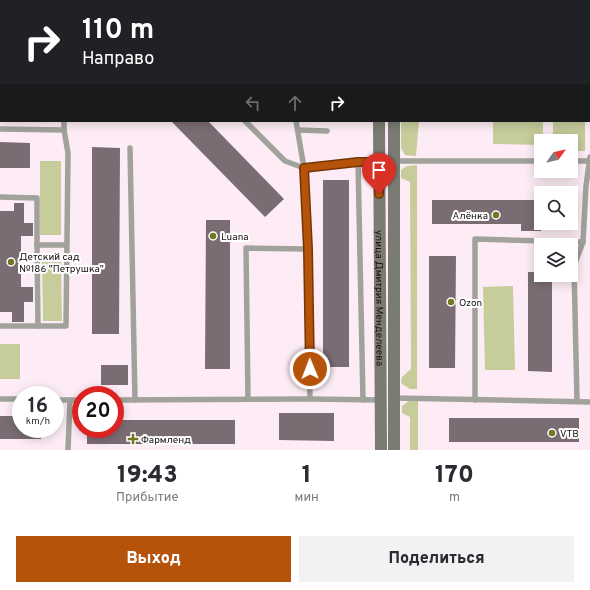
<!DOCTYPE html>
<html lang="ru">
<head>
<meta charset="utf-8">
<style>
	:root { --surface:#fff; --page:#f2f2f3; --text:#2b2b33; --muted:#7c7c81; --accent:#b45309 }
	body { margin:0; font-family:Overpass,sans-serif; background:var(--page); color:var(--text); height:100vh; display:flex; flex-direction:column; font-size:15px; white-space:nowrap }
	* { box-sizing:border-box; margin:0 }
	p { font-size:13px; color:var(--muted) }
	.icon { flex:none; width:22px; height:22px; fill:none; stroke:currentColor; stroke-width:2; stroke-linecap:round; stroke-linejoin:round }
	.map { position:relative; height:450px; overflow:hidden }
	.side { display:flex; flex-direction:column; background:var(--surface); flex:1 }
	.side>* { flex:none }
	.guide { position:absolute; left:0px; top:0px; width:590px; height:122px; box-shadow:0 2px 10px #0003; background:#202124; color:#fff; overflow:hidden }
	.needle { width:26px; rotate:56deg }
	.buttons { position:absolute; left:534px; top:134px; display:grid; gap:8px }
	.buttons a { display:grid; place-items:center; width:44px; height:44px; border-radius:0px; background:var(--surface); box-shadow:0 2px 10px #0003; font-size:20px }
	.speed { position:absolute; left:12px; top:386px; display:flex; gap:8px; font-size:20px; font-weight:700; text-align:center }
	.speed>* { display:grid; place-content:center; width:52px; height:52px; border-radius:50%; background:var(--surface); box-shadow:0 2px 10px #0003; line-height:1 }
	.speed small { font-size:10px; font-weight:400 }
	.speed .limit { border:6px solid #d22; background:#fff; color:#111 }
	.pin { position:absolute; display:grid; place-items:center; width:34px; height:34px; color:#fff; margin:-41px -17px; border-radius:50% 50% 50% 0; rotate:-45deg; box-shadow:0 0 4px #0007 }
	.pin .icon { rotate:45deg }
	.me { position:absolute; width:44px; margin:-22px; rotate:359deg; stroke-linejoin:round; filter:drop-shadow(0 0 3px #0008) }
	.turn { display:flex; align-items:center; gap:14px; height:84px; padding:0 16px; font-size:18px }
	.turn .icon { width:52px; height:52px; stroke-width:2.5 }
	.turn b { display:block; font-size:28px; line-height:34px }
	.lanes { display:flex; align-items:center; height:38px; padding:0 16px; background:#0003; justify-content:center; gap:20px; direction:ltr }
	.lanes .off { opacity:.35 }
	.eta { display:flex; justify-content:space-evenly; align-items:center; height:68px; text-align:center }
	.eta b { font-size:24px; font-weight:800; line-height:28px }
	.button { display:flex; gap:8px; margin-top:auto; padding:8px 16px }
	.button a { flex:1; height:46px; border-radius:0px; background:var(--accent); color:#fff; font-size:16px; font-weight:800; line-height:46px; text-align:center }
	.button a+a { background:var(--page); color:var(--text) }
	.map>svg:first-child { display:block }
</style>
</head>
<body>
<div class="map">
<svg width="590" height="450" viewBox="0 0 590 450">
	<rect width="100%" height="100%" fill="#fdecf5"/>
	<g fill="#c7cc9b">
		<path d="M 401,121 L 419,121 L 416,156 L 405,155 L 401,148 Z"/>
		<path d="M 493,121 L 543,121 L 543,141 L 541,141 L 541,145 L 493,144 Z"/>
		<path d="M 553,121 L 585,121 L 585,151 L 571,151 L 571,141 L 553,141 Z"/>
		<rect x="40" y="161" width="21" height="74"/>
		<path d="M 417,165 L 417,389 L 410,389 L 401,383 L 402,377 L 411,369 L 410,182 L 401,178 L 401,170 L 407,166 Z"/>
		<path d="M 42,261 L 61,261 L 62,321 L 43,321 Z"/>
		<path d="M 513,286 L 515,370 L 485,370 L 483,287 Z"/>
		<rect x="0" y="344" width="20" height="35"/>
		<path d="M 410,400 L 418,400 L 418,450 L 410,450 L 410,417 L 402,413 L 402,406 Z"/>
	</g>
	<g fill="#7a6c73">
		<path d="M 171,121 L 208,121 L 284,199 L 265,217 Z"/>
		<path d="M 0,142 L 30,143 L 30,168 L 0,168 Z"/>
		<path d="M 92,147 L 120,148 L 119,334 L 92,334 Z"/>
		<rect x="323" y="180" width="26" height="187"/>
		<path d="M 432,200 L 541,200 L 541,231 L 521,231 L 521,224 L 432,224 Z"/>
		<path d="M 14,203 L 24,203 L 24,223 L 33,223 L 33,236 L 21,236 L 21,287 L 33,287 L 33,302 L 24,302 L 24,322 L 12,322 L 12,312 L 0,312 L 0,211 L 14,211 Z"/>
		<path d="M 206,220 L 230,220 L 230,369 L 205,369 Z"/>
		<path d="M 429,256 L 456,256 L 455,368 L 429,368 Z"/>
		<path d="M 528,272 L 541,272 L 541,275 L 552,275 L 552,372 L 528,371 Z"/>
		<rect x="101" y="365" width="27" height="20"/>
		<path d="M 279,413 L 334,413 L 334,441 L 279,440 Z"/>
		<path d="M 0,416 L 21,416 L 21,429 L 41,429 L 41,439 L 0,439 Z"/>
		<rect x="449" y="418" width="130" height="24"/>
		<path d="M 115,420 L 235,420 L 235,444 L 87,444 L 87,429 L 115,429 Z"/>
	</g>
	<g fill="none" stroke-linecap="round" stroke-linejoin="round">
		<g stroke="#a1a29b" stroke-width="5.5">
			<path d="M 122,0 L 123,1"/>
			<path d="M 199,0 L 199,1"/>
			<path d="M 66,1 L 66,0"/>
			<path d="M 0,6 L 1,6"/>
			<path d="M 589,65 L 590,65"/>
			<path d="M 0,70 L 1,70"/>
			<path d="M 589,90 L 590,90"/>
			<path d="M 64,121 L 64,130"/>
			<path d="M 245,121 L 285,161 L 304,168 L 358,162 L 379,162"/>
			<path d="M 296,121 L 304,168 L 308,249 L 310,399"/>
			<path d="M 0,129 L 64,130 L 68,153 L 66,326 L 0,326"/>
			<path d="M 298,130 L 327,131"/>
			<path d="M 130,148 L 135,400"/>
			<path d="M 393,161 L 541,161"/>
			<path d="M 571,161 L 590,161"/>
			<path d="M 358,162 L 363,400"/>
			<path d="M 0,197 L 37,198 L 37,245 L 66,245"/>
			<path d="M 37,245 L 38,326"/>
			<path d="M 394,398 L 590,402"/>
			<path d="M 0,399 L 21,399"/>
			<path d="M 248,399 L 246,248 L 308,249"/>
			<path d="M 55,400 L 81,400"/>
			<path d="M 115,400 L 310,399 L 381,400"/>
			<path d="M 475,400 L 475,239 L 583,242"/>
			<path d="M 577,401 L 574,266 L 583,242 L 586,186 L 590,157"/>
			<path d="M 68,450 L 70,400"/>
		</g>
		<g stroke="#7a7b72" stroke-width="12">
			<path d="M 378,0 L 378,1"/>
			<path d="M 395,1 L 395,0"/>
			<path id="s1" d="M 379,121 L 381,450"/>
			<path d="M 394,121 L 394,450"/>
		</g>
	</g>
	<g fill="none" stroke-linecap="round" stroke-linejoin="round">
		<g stroke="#753606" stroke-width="10">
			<path id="route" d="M 310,369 L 308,249 L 304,168 L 358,162 L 379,162 L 379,194"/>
		</g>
		<use href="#route" stroke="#b45309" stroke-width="7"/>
	</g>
	<g fill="#737820" stroke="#fff" stroke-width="1.5">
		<circle cx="496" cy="215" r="4"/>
		<circle cx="213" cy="236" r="4"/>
		<circle cx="11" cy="262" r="4"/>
		<circle cx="451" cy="302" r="4"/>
		<circle cx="552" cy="433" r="4"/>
		<path d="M131 433h4v4h4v4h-4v4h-4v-4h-4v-4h4z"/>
	</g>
	<g text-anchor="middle" stroke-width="4" stroke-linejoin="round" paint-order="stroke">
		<g font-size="10" fill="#161013" stroke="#fff" text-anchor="start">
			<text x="488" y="219" text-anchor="end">Алёнка</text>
			<text x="221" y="240">Luana</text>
			<text x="19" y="260">Детский сад<tspan x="19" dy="12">№186 "Петрушка"</tspan></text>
			<text x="459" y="306">Ozon</text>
			<text x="560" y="437">VTB</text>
			<text x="141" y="443">Фармленд</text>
		</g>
		<g font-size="10" fill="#161013" stroke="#fff">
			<text dy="4" stroke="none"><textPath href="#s1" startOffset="177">улица Дмитрия Менделеева</textPath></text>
		</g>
	</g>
</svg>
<div class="buttons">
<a><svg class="needle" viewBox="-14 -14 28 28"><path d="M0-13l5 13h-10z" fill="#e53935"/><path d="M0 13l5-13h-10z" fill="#7c7c81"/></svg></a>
<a><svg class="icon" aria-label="search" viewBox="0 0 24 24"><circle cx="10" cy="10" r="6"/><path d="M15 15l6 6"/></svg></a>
<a><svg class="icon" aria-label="layers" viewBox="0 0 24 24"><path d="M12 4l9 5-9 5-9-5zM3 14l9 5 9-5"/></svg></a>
</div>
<div class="speed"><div>16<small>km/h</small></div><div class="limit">20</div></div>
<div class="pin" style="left:379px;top:194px;background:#d93025"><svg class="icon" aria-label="arrive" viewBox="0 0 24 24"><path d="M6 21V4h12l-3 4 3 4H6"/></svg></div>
<svg class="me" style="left:310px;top:369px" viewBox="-20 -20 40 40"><circle r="17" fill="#b45309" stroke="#fff" stroke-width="3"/><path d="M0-11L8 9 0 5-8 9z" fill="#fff"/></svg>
<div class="guide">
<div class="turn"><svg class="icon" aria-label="right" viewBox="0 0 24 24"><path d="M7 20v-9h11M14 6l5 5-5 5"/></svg><div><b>110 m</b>Направо</div></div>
<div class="lanes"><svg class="icon off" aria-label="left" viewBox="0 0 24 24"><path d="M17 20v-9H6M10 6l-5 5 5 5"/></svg><svg class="icon off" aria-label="ahead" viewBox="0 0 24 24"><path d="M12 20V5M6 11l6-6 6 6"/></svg><svg class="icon" aria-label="right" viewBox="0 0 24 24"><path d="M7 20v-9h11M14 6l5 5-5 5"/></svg></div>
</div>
</div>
<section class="side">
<div class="eta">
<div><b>19:43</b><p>Прибытие</p></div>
<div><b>1</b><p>мин</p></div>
<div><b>170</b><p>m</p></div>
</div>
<div class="button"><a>Выход</a><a>Поделиться</a></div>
</section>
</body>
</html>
